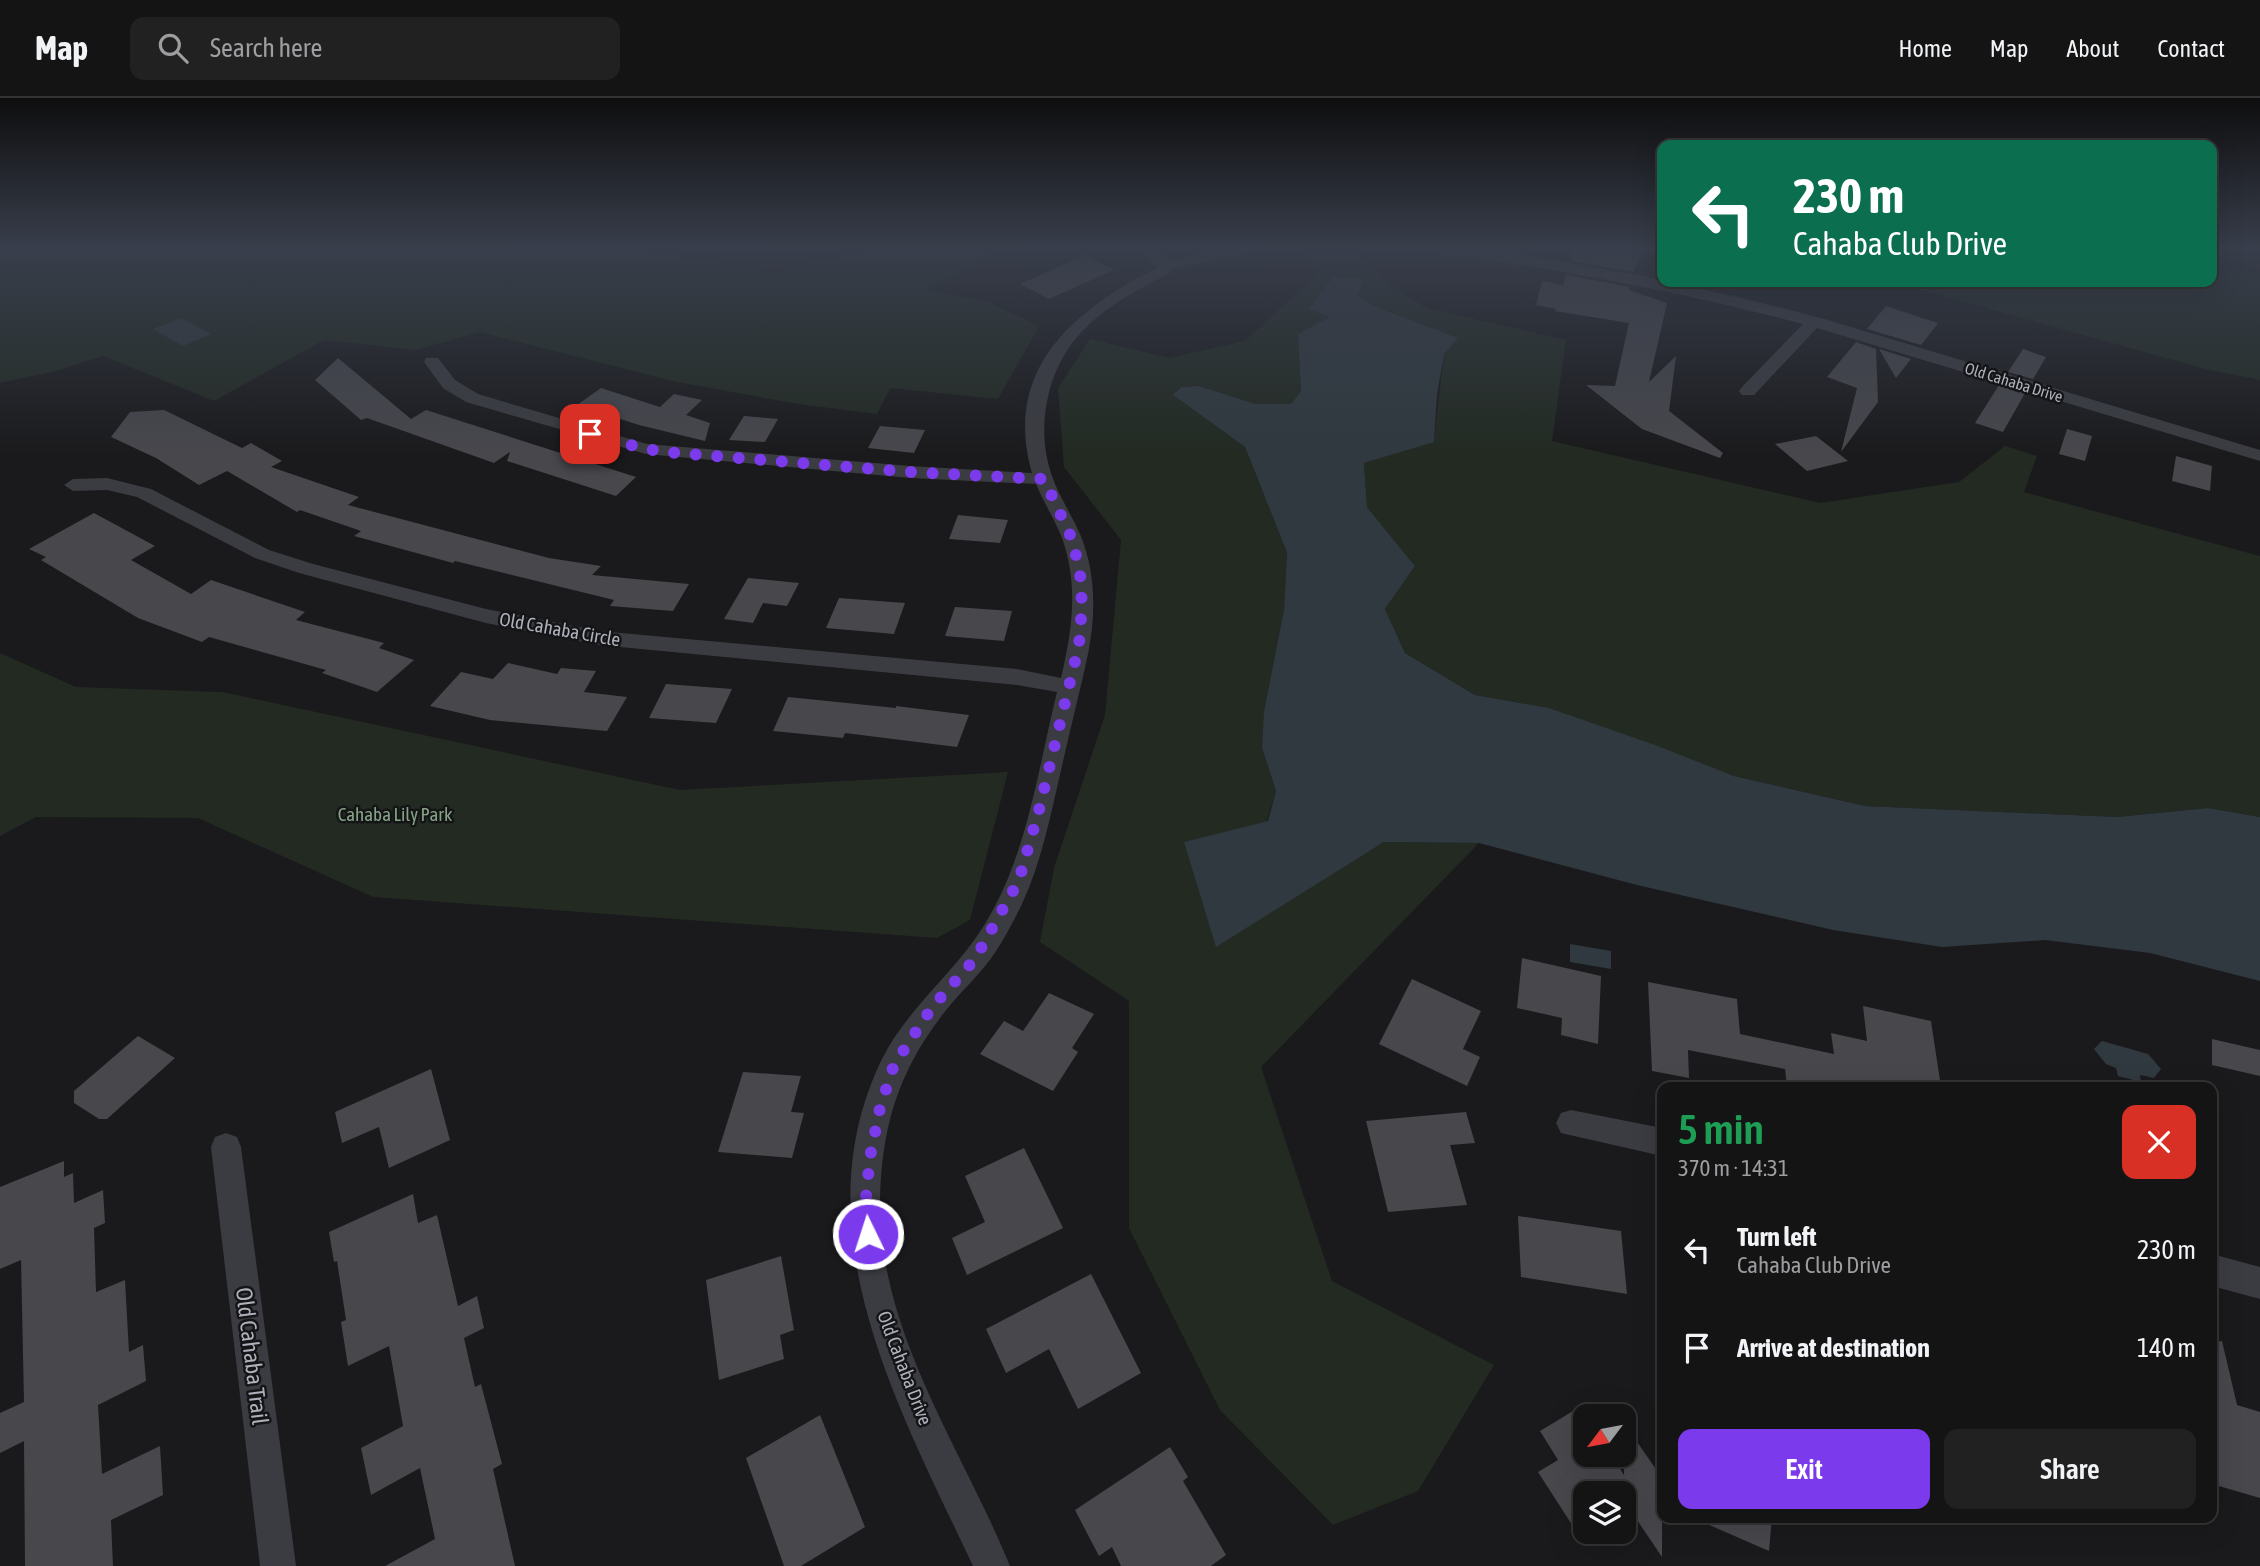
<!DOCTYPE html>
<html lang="en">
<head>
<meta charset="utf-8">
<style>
	:root { --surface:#141415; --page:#212122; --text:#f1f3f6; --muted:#9d9ea0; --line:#333334; --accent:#7c3aed }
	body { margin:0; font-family:"Asap Condensed",sans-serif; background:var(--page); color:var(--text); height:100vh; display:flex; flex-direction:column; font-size:26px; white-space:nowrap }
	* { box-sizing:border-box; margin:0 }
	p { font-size:23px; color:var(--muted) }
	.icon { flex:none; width:38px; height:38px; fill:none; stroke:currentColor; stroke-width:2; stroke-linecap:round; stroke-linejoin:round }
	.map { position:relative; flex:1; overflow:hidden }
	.panel { position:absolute; left:1657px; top:984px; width:560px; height:441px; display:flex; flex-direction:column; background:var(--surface); border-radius:14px; box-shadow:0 7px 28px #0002,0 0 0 2px var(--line) }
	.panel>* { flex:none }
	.top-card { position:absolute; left:1657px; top:42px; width:560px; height:147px; border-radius:14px; box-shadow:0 7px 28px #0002,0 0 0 2px var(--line); background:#0b6e4f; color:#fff; overflow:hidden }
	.needle { width:46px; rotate:238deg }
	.tools { position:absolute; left:1573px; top:1306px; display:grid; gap:14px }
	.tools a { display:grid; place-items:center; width:63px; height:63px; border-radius:14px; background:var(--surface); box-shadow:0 7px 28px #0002,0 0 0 2px var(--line); font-size:35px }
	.pin { position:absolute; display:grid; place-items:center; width:60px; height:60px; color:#fff; margin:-30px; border-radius:14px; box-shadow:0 4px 10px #0006 }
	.me { position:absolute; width:77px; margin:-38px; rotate:356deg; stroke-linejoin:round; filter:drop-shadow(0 0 5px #0008) }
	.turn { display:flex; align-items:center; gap:24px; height:147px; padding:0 21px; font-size:32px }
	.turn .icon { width:91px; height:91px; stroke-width:2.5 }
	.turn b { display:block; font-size:49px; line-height:60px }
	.round { display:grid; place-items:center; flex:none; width:74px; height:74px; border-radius:14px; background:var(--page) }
	.head { display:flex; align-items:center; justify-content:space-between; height:119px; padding:0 21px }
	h1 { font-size:42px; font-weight:600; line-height:52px; color:#1e9e55 }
	.action { display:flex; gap:14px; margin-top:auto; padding:14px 21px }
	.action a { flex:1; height:80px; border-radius:14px; background:var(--accent); color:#fff; font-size:28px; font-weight:600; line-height:80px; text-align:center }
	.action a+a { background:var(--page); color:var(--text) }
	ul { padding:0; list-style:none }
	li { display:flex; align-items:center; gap:21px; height:98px; padding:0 21px }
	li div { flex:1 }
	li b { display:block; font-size:26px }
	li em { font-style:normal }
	header { display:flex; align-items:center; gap:42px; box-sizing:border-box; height:98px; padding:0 35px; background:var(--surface); border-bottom:2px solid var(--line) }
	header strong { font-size:33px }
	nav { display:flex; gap:38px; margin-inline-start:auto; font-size:24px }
	.search { width:490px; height:63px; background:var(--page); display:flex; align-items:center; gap:18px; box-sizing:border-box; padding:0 24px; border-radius:14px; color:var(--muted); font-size:26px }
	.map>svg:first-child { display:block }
</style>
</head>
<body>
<header>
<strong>Map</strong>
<div class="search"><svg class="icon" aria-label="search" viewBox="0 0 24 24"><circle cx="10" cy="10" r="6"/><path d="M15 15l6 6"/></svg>Search here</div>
<nav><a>Home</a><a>Map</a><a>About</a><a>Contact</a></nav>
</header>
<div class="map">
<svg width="2260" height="1468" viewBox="0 0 2260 1468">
	<rect width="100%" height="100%" fill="#1a1a1c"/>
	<g fill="#222a22">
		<path d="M 0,151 L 640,151 L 774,175 L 873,151 L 981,151 L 996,155 L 928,192 L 988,204 L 1039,228 L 998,301 L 890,290 L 877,316 L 798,306 L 677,284 L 479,234 L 416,252 L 324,242 L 214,303 L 103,258 L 56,273 L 0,285 Z"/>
		<path d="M 1354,153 L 1387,185 L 1426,210 L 1566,242 L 1552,343 L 1820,405 L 1959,384 L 2005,348 L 2037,358 L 2024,394 L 2260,458 L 2260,719 L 2208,710 L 2117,719 L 1865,708 L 1734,678 L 1549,610 L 1475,597 L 1405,555 L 1385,511 L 1415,468 L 1367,409 L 1364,365 L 1434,343 L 1444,256 L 1457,240 L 1379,210 L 1358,199 L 1363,182 L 1310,211 L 1331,219 L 1298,236 L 1301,293 L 1291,306 L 1255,307 L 1199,288 L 1180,289 L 1174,298 L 1245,349 L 1287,455 L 1284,512 L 1262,650 L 1276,693 L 1267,723 L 1217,848 L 1384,744 L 1479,745 L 1261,969 L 1332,1183 L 1494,1267 L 1418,1393 L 1333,1427 L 1220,1312 L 1129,1130 L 1129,903 L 1040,844 L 1054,770 L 1105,617 L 1121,442 L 1064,369 L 1058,290 L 1090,241 L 1169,260 L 1245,243 L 1320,174 L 1306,156 Z"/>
		<path d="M 2212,168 L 2260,175 L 2260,282 L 2205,271 L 1893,184 L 2212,184 Z"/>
		<path d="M 0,555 L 76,589 L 222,594 L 680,692 L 1008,674 L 970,822 L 937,840 L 373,799 L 198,720 L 36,719 L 0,738 Z"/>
	</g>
	<g fill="#30393f">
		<path d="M 1333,179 L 1363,181 L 1358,199 L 1379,210 L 1458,240 L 1444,256 L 1437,296 L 1434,344 L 1364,365 L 1367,409 L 1415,468 L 1385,511 L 1405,555 L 1475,597 L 1549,610 L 1655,647 L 1734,678 L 1865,708 L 2117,719 L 2208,710 L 2260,719 L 2260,883 L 2150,855 L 2045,842 L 1942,849 L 1833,832 L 1637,787 L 1479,745 L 1384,744 L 1216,849 L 1184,744 L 1268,723 L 1276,693 L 1262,650 L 1264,614 L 1284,512 L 1287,455 L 1245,349 L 1173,297 L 1181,289 L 1199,288 L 1255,306 L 1291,306 L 1301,293 L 1298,236 L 1330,219 L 1309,211 Z"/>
		<path d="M 181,220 L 211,236 L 183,248 L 153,231 Z"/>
		<path d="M 1570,846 L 1611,853 L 1611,871 L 1570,864 Z"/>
		<path d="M 2102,943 L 2148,956 L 2161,971 L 2154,980 L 2140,977 L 2141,984 L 2118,978 L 2116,970 L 2106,966 L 2094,951 Z"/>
	</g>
	<g fill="#47474c">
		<path d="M 1575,151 L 1642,151 L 1634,174 L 1571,163 Z"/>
		<path d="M 1086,157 L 1114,172 L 1049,201 L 1020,186 Z"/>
		<path d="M 1566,177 L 1630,189 L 1629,192 L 1667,205 L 1649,284 L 1676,258 L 1669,313 L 1723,355 L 1720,360 L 1642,331 L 1586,287 L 1615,288 L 1629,225 L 1555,213 L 1556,211 L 1536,207 L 1542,183 L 1563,187 Z"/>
		<path d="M 1886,208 L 1925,221 L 1938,225 L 1921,247 L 1867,231 Z"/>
		<path d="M 1856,244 L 1876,251 L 1878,304 L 1841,354 L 1857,290 L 1827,279 Z"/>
		<path d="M 1879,251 L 1911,261 L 1896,280 Z"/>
		<path d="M 2023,251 L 2046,259 L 2033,281 L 2008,274 Z"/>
		<path d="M 338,260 L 411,321 L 426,312 L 636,379 L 616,398 L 507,363 L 510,354 L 494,365 L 367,320 L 361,322 L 315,282 Z"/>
		<path d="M 1999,287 L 2025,295 L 2003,334 L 1975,325 Z"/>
		<path d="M 601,290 L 660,309 L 674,296 L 702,302 L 686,317 L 710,325 L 705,343 L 639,327 L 577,307 Z"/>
		<path d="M 164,312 L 242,350 L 251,345 L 282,363 L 271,369 L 359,399 L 348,407 L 549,460 L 601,468 L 592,477 L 689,486 L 673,513 L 610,508 L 614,502 L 455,463 L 453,465 L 354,438 L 361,433 L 300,412 L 297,414 L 227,373 L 199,387 L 156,360 L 111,339 L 130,314 Z"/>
		<path d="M 744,318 L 778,321 L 765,344 L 729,342 Z"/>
		<path d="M 880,328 L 925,332 L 914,355 L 868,350 Z"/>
		<path d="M 2067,331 L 2092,338 L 2085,363 L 2059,356 Z"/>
		<path d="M 1816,338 L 1848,363 L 1807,373 L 1775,346 Z"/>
		<path d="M 2176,358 L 2212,368 L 2210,393 L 2172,383 Z"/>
		<path d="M 94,415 L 155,448 L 131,462 L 191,496 L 211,482 L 305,514 L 296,522 L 384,545 L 379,550 L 414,562 L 377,594 L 322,575 L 326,572 L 209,539 L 202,544 L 138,520 L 41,462 L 46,459 L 29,451 Z"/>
		<path d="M 958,417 L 1008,422 L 1000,445 L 949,441 Z"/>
		<path d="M 748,480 L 799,485 L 787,508 L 763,505 L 753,525 L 724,521 Z"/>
		<path d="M 839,500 L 905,505 L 894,536 L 826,530 Z"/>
		<path d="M 955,509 L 1012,513 L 1004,543 L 945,538 Z"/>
		<path d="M 508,565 L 557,576 L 561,570 L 596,573 L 584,594 L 627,599 L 607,633 L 490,622 L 430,608 L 461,574 L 493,581 Z"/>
		<path d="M 666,586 L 732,591 L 716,625 L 649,620 Z"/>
		<path d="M 788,599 L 896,610 L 896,608 L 969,617 L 957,649 L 845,635 L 843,640 L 773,633 Z"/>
		<path d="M 1522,860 L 1601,878 L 1598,946 L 1561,937 L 1562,920 L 1517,910 Z"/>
		<path d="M 1412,881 L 1481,913 L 1463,951 L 1480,959 L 1467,988 L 1379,946 Z"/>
		<path d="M 1648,884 L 1737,901 L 1740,936 L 1834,956 L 1831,935 L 1867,943 L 1863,908 L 1931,923 L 1941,989 L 1787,989 L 1785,971 L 1688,952 L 1689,980 L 1652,973 Z"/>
		<path d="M 1049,895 L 1094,916 L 1072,950 L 1078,954 L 1053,993 L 980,956 L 1004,923 L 1023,933 Z"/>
		<path d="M 138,938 L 175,960 L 107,1021 L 99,1021 L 74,1005 L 74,993 Z"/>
		<path d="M 2212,941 L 2260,952 L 2260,978 L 2212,967 Z"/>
		<path d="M 431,971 L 450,1042 L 389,1070 L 379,1029 L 342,1045 L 335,1014 Z"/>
		<path d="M 743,974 L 801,978 L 791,1014 L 804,1015 L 792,1060 L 718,1054 Z"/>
		<path d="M 1466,1014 L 1475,1045 L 1450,1047 L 1467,1107 L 1388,1114 L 1366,1023 Z"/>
		<path d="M 1024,1050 L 1063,1130 L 967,1177 L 952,1140 L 985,1124 L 965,1078 Z"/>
		<path d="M 64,1063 L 64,1079 L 73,1075 L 74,1105 L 103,1092 L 105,1125 L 94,1130 L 96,1194 L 125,1182 L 129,1254 L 143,1247 L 146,1283 L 98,1307 L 102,1376 L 160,1348 L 163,1397 L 111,1422 L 113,1468 L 25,1468 L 24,1343 L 0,1355 L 0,1315 L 24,1304 L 21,1162 L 0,1171 L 0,1089 Z"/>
		<path d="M 413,1096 L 418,1125 L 437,1117 L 458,1208 L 477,1198 L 484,1230 L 464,1240 L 475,1289 L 481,1286 L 502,1366 L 493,1371 L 515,1468 L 385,1468 L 435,1441 L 420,1370 L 371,1397 L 361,1350 L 403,1328 L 389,1248 L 348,1268 L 341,1224 L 346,1222 L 337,1163 L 334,1164 L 329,1134 Z"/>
		<path d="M 1518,1118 L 1621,1133 L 1627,1196 L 1521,1179 Z"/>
		<path d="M 781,1158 L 794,1232 L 780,1237 L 784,1261 L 719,1282 L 706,1182 Z"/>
		<path d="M 1091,1176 L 1141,1275 L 1078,1311 L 1049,1251 L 1006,1275 L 986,1231 Z"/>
		<path d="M 2222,1243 L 2237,1307 L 2260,1314 L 2260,1400 L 2212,1386 L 2212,1244 Z"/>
		<path d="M 1578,1310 L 1586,1321 L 1586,1356 L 1610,1356 L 1624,1377 L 1624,1325 L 1662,1380 L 1662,1459 L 1633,1416 L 1624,1421 L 1624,1395 L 1586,1395 L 1586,1433 L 1606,1433 L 1585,1447 L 1538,1374 L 1558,1362 L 1540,1333 Z"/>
		<path d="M 820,1317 L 865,1429 L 801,1468 L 784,1468 L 746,1360 Z"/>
		<path d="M 1170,1349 L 1188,1379 L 1183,1383 L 1226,1457 L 1211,1468 L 1121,1468 L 1112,1449 L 1099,1458 L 1075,1412 Z"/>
		<path d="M 1691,1419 L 1772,1419 L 1769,1453 Z"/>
	</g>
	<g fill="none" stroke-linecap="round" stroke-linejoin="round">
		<g fill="#3b3c41" fill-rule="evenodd">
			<path d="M 1135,151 L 1154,151 L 1169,163 L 1223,151 L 1251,151 L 1249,154 L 1172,171 L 1168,176 C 1111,205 1063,233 1048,299 C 1042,325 1043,352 1052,378 C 1059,398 1071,416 1080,436 C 1096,474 1096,516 1088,556 C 1080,594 1070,631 1062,668 C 1051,715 1042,763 1022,806 C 1010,830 998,854 980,874 C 969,887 957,898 947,911 C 899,971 881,1028 880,1105 C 880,1237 962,1350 1010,1468 L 973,1468 C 900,1312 798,1133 882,961 C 908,909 955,875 985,826 C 1027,758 1038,671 1057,594 L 1017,587 L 599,547 L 486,525 L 299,475 L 255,460 L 137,399 L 107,392 L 73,393 L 64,387 L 73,381 L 107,380 L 151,391 L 269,452 L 313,466 L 486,511 L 599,533 L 1017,571 L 1061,580 C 1072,533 1079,487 1062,440 C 1055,422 1044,405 1036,386 L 910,380 L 646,356 L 466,304 L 443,290 L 424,264 L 426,260 L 438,260 L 455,282 L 478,296 L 647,346 L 910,368 L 1032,375 C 1002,271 1075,211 1157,170 L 1152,162 Z"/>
			<path d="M 1430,151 L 1475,151 L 1542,160 L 1647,179 L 1750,202 L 1821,220 L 2260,352 L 2260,363 L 1817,230 L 1754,297 L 1742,297 L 1739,293 L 1742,289 L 1803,226 C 1682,194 1561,171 1437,155 Z"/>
			<path d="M 1571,1012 L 1662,1030 L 1662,1058 L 1561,1035 L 1556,1025 L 1561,1015 Z"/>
			<path d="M 226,1035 L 237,1039 L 241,1049 L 296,1468 L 260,1468 L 211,1049 L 215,1039 Z"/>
			<path d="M 2212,1156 L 2260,1169 L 2260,1201 L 2212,1188 Z"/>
		</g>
	</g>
	<linearGradient id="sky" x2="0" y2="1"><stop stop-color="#0e0e0f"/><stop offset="0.42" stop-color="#383e4b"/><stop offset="1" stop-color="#383e4b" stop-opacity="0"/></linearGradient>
	<rect width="2260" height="357" fill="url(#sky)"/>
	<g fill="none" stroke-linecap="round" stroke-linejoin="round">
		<path stroke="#7c3aed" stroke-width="12" stroke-dasharray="0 21.6" d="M 590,336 L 646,351 L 665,354 L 910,374 L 1044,381 L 1072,441 L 1080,474 L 1082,508 L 1079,547 L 1039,712 L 1019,782 L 975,861 L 933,908 L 894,967 L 880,1010 L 870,1059 L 865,1109 L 868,1136"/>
	</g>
	<g text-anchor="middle" stroke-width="5" stroke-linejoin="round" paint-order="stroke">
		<g font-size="16" fill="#adb1bb" stroke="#151517">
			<text transform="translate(2014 284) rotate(17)" y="6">Old Cahaba Drive</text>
		</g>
		<g font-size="19" fill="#adb1bb" stroke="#151517">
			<text transform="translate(560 531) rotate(10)" y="7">Old Cahaba Circle</text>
			<text transform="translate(905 1270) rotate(69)" y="7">Old Cahaba Drive</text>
		</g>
		<g font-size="19" fill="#85a486" stroke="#151517">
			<text x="395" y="723">Cahaba Lily Park</text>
		</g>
		<g font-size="23" fill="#adb1bb" stroke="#151517">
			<text transform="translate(252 1258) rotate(83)" y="8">Old Cahaba Trail</text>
		</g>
	</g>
</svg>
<div class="tools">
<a><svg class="needle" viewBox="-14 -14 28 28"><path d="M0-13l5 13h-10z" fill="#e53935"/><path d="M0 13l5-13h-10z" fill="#9d9ea0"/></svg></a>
<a><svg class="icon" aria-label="layers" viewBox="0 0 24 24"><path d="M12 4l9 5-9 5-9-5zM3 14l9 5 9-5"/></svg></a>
</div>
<div class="pin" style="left:590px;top:336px;background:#d93025"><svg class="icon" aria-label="arrive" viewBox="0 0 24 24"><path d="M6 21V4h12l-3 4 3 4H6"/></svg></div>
<svg class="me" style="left:868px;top:1136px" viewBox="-20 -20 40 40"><circle r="17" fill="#7c3aed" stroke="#fff" stroke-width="3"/><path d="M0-11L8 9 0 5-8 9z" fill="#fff"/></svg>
<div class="top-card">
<div class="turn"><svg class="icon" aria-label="left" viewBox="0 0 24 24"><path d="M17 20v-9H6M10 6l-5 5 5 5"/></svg><div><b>230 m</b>Cahaba Club Drive</div></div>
</div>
<section class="panel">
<div class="head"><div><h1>5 min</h1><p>370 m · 14:31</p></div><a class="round" style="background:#d93025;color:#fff"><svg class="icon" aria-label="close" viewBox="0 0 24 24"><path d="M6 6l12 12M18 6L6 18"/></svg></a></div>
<ul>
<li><svg class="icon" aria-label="left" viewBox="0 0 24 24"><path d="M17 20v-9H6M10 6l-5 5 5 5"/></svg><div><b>Turn left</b><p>Cahaba Club Drive</p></div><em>230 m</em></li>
<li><svg class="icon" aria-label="arrive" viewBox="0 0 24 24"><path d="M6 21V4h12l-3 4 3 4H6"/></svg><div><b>Arrive at destination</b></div><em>140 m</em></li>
</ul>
<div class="action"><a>Exit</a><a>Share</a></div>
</section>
</div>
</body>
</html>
